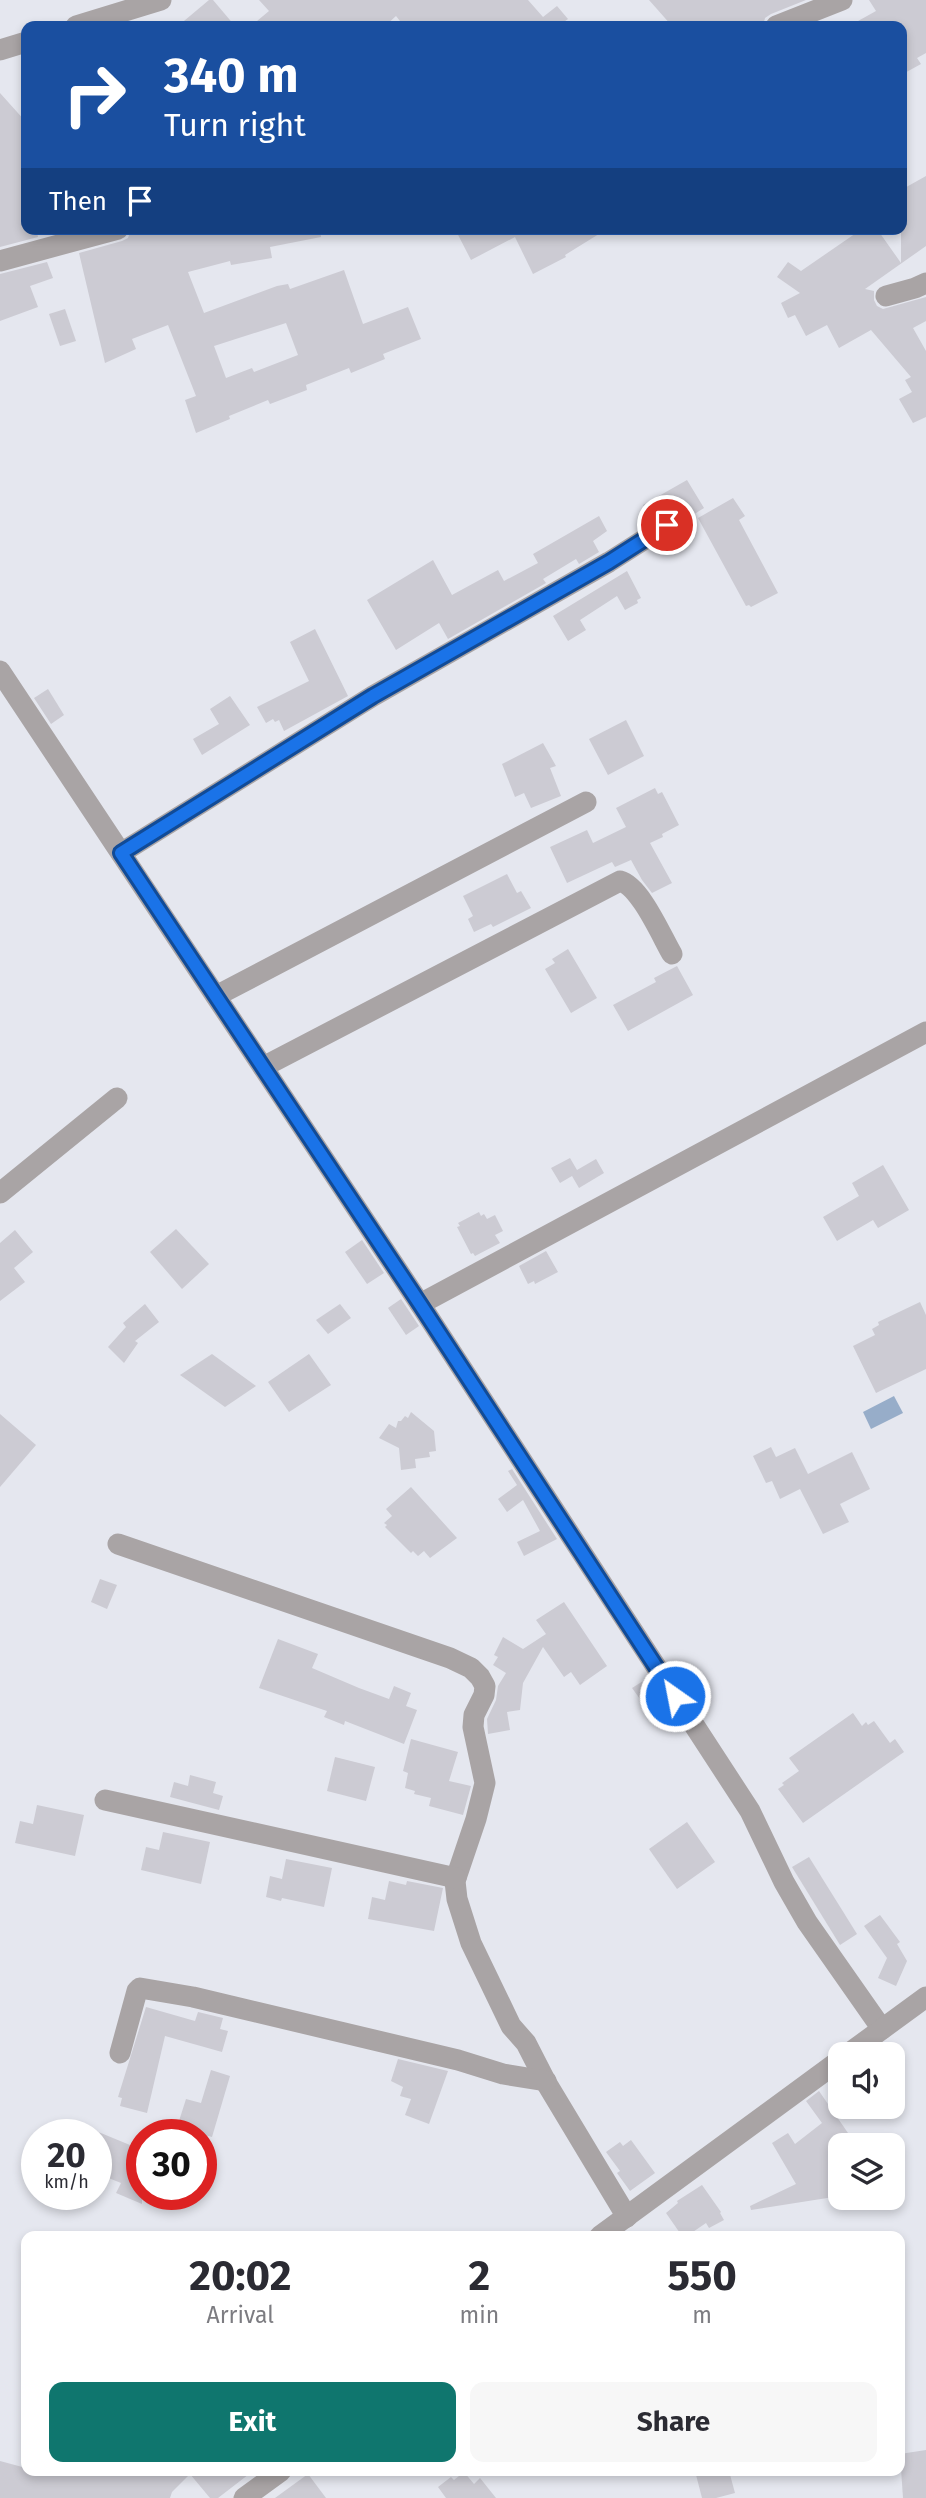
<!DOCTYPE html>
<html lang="en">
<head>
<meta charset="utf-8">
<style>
	:root { --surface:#fff; --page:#f7f7f7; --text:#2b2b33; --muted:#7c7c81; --accent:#0f766e }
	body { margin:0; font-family:"Fira Sans",sans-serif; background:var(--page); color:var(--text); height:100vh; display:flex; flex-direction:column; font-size:26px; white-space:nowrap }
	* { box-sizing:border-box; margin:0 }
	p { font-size:23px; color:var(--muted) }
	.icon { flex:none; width:38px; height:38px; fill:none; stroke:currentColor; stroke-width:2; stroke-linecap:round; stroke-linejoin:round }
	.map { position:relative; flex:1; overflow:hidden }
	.details { position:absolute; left:21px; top:2231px; width:884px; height:245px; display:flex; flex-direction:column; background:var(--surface); border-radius:14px; box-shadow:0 4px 10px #0003 }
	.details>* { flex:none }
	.hud { position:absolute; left:21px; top:21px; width:886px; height:214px; border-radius:14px; box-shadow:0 4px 10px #0003; background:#1a4fa0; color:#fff; overflow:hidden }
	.controls { position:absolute; left:828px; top:2042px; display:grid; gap:14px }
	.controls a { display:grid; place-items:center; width:77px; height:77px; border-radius:14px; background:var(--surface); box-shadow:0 4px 10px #0003; font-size:35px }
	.speed { position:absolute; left:21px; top:2119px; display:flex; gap:14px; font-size:35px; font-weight:700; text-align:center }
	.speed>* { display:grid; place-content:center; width:91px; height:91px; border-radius:50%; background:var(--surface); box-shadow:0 4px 10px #0003; line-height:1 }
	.speed small { font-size:18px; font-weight:400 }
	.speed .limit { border:10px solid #d22; background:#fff; color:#111 }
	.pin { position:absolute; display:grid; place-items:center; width:60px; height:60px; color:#fff; margin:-30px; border:4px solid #fff; border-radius:50%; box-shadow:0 2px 7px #0007 }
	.me { position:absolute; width:77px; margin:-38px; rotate:327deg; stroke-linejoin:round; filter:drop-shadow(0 0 5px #0008) }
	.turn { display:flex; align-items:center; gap:24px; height:147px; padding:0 28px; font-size:32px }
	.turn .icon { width:91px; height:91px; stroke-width:2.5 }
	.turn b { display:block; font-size:49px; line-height:60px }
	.then { display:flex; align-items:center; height:66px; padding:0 28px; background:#0003; gap:14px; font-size:26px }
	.eta { display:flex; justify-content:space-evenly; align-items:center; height:119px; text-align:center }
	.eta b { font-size:42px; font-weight:700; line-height:49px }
	.primary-button { display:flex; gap:14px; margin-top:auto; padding:14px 28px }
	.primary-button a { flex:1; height:80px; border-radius:14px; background:var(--accent); color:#fff; font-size:28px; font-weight:700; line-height:80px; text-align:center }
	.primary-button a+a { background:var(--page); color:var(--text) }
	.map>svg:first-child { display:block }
</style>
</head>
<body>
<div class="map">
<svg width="926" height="2498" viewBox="0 0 926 2498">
	<rect width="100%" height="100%" fill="#e5e7ef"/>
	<path fill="#97adc9" d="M 894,1396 L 903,1413 L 871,1429 L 863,1412 Z"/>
	<g fill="#cccbd3" fill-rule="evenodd">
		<path d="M 209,0 L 213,0 L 235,26 L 178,26 Z"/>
		<path d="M 259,0 L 528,0 L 543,17 L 557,6 L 568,19 L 558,26 L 404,26 L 396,16 L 385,26 L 251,26 L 269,11 Z"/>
		<path d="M 649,0 L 806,0 L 771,14 L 765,18 L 763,26 L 672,26 Z"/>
		<path d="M 869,0 L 926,0 L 926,53 L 917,58 L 921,64 L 901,75 L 901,26 L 849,26 L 876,11 Z"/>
		<path d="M 0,93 L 26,122 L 26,229 L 36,229 L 38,237 L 0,247 Z"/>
		<path d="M 926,176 L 926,246 L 865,289 L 874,291 L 874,300 L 877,306 L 883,309 L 926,297 L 926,321 L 913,328 L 926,351 L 926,417 L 913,423 L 899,399 L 912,392 L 905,380 L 911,377 L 871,330 L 839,348 L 827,325 L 806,336 L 795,315 L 788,318 L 781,303 L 800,293 L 777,277 L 788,262 L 801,271 L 862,229 L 877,229 L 901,263 L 901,190 Z"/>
		<path d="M 131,229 L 320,229 L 321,237 L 270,247 L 272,258 L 231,265 L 230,261 L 188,272 L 204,313 L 277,286 L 288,284 L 290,289 L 344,270 L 363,324 L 408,307 L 421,339 L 383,354 L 385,359 L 351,373 L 349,368 L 306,385 L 307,390 L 270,404 L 268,400 L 229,416 L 230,419 L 196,433 L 185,400 L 196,396 L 168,325 L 132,339 L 136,349 L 105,363 L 79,253 L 122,241 L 128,238 ZM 286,323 L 298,355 L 254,372 L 252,368 L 226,378 L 214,346 Z"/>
		<path d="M 455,229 L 607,229 L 565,255 L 566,257 L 533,274 L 515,237 L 471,260 Z"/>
		<path d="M 47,262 L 53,278 L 30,286 L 38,307 L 0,321 L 0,274 Z"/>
		<path d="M 65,309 L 76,341 L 60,346 L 49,314 Z"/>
		<path d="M 687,480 L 704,508 L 688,518 L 681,506 L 650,520 L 643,505 Z"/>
		<path d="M 733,498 L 745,516 L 739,520 L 778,593 L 751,607 L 749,605 L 746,606 L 698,518 Z"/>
		<path d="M 599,516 L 607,531 L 593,541 L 599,552 L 579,564 L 576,559 L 543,579 L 546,583 L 448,639 L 439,623 L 396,650 L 367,600 L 433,560 L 452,595 L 498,570 L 504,581 L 538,563 L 533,554 Z"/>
		<path d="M 627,571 L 641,598 L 637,600 L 638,603 L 625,610 L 617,596 L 580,620 L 586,630 L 568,641 L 553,616 Z"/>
		<path d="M 315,629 L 348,696 L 284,731 L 279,720 L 275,722 L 273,719 L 266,723 L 257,707 L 309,681 L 290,642 Z"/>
		<path d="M 48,689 L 64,715 L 51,724 L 34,698 Z"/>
		<path d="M 230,696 L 250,725 L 202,755 L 193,739 L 219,724 L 210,709 Z"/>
		<path d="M 626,720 L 644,756 L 608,775 L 589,739 Z"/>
		<path d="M 543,743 L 556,766 L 550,768 L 561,796 L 531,808 L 524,793 L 515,797 L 502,764 Z"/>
		<path d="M 655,788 L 658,794 L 662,792 L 679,825 L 662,834 L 663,837 L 650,843 L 672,883 L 652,893 L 642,880 L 631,860 L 615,867 L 612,862 L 567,883 L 550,847 L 587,830 L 593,843 L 626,827 L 616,808 Z"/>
		<path d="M 507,874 L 517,893 L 521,891 L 531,908 L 493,927 L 491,924 L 474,932 L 468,919 L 473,916 L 463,896 Z"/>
		<path d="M 568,949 L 597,998 L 571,1013 L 545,969 L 555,963 L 552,959 Z"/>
		<path d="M 677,966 L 693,995 L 628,1031 L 613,1005 L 656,982 L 654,978 Z"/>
		<path d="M 570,1158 L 577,1170 L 596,1159 L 604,1173 L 579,1188 L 572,1176 L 560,1183 L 551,1168 Z"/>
		<path d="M 883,1165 L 909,1210 L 878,1228 L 873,1220 L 837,1241 L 823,1217 L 859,1196 L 852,1183 Z"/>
		<path d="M 479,1212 L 481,1216 L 484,1214 L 487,1219 L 495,1215 L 503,1231 L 495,1235 L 500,1243 L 475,1256 L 473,1253 L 471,1254 L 457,1227 L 460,1226 L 458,1223 Z"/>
		<path d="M 176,1229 L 209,1264 L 182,1289 L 150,1252 Z"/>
		<path d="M 15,1230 L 33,1252 L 14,1268 L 25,1282 L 0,1301 L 0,1243 Z"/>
		<path d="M 362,1240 L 384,1273 L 367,1284 L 345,1252 Z"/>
		<path d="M 546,1251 L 558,1272 L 535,1284 L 534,1281 L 528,1284 L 519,1266 Z"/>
		<path d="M 401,1299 L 419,1326 L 406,1335 L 388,1308 Z"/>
		<path d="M 920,1302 L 926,1315 L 926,1369 L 876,1393 L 853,1346 L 875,1335 L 872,1329 L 879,1325 L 878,1322 Z"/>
		<path d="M 145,1304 L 159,1322 L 135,1341 L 138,1343 L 124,1363 L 108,1347 L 126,1327 L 123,1323 Z"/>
		<path d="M 340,1304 L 351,1318 L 328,1334 L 316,1320 Z"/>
		<path d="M 212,1354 L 256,1386 L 225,1407 L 180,1375 Z"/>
		<path d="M 309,1354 L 331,1385 L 289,1412 L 268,1382 Z"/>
		<path d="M 411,1412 L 434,1431 L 436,1451 L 429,1452 L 430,1457 L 415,1459 L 416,1468 L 401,1470 L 399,1448 L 379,1438 L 389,1424 L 396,1428 L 398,1421 L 401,1421 L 405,1416 L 408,1418 Z"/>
		<path d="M 0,1414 L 36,1445 L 0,1487 Z"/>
		<path d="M 771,1447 L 776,1457 L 795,1448 L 808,1474 L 852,1452 L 870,1489 L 840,1504 L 849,1522 L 823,1534 L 800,1489 L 780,1499 L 772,1481 L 766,1483 L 753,1456 Z"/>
		<path d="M 512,1469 L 557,1539 L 524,1556 L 517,1542 L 540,1531 L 523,1500 L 507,1512 L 498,1499 L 517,1485 L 508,1471 Z"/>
		<path d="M 411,1487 L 457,1538 L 430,1558 L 424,1551 L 418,1556 L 413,1551 L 411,1553 L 385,1527 L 387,1525 L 384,1523 L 392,1516 L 386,1509 Z"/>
		<path d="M 100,1579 L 117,1585 L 107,1609 L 91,1602 Z"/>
		<path d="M 564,1602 L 607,1666 L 580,1685 L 571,1672 L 564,1677 L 543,1647 L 523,1683 L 520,1710 L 507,1712 L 510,1730 L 488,1734 L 487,1719 L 496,1700 L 498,1686 L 506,1673 L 493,1665 L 498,1657 L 494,1655 L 503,1637 L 523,1649 L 546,1634 L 536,1620 Z"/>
		<path d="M 278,1639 L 318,1654 L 312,1668 L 359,1688 L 389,1699 L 394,1686 L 411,1693 L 406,1706 L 417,1710 L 404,1744 L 345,1721 L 344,1725 L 324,1717 L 327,1711 L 259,1688 Z"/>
		<path d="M 648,1678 L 664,1704 L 651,1714 L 632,1688 Z"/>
		<path d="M 853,1713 L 862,1726 L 866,1722 L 868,1725 L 874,1721 L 890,1743 L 895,1739 L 904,1752 L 803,1823 L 778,1789 L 784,1785 L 782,1783 L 799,1771 L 789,1758 Z"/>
		<path d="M 411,1739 L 458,1752 L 449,1781 L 471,1786 L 463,1815 L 429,1806 L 431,1798 L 414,1794 L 415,1791 L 405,1788 L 408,1773 L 403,1771 Z"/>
		<path d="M 335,1757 L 375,1767 L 366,1801 L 327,1791 Z"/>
		<path d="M 190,1775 L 216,1782 L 213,1793 L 223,1796 L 219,1810 L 170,1797 L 174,1782 L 188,1786 Z"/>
		<path d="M 37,1805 L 84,1815 L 75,1856 L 15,1843 L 20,1821 L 33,1824 Z"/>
		<path d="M 687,1822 L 715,1862 L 677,1889 L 649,1849 Z"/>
		<path d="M 163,1832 L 210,1842 L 201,1884 L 141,1870 L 146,1847 L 159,1850 Z"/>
		<path d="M 809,1857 L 857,1934 L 840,1945 L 792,1867 Z"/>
		<path d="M 286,1859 L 332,1868 L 324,1907 L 282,1898 L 281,1901 L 266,1897 L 270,1876 L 282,1879 Z"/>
		<path d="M 389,1881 L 406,1885 L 407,1881 L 443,1888 L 434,1931 L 368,1919 L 372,1897 L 385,1900 Z"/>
		<path d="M 880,1915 L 900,1942 L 897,1944 L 907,1961 L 896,1986 L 878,1978 L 887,1958 L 864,1926 Z"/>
		<path d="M 146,2007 L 195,2021 L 198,2012 L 223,2018 L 220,2029 L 228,2031 L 222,2052 L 165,2036 L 147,2113 L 120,2106 L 122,2098 L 118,2097 Z"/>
		<path d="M 398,2059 L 448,2071 L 429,2124 L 405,2115 L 411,2099 L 400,2096 L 403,2087 L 391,2081 Z"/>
		<path d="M 211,2070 L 230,2076 L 212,2137 L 183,2129 L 185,2122 L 179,2121 L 186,2099 L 201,2103 Z"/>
		<path d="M 819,2091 L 848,2133 L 832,2144 L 840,2157 L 840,2196 L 751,2210 L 750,2206 L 796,2184 L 772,2143 L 788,2133 L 795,2144 L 822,2123 L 806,2101 Z"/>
		<path d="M 96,2131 L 142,2150 L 142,2204 L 116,2193 L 121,2183 L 96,2173 Z"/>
		<path d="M 631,2140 L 655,2173 L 630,2191 L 617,2173 L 620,2171 L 606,2152 L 620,2142 L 623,2146 Z"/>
		<path d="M 702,2185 L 721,2212 L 720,2213 L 724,2220 L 709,2228 L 706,2223 L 687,2236 L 682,2236 L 666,2213 L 678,2203 L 677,2201 Z"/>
		<path d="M 926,2450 L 926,2498 L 903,2498 L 900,2454 Z"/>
		<path d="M 0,2461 L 26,2468 L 26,2471 L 253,2471 L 218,2498 L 210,2498 L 190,2474 L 172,2492 L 170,2498 L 0,2498 Z"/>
		<path d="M 695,2471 L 729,2471 L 735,2493 L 716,2498 L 702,2498 Z"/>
		<path d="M 464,2472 L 474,2484 L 480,2478 L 496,2498 L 446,2498 L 438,2487 L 451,2477 L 454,2480 Z"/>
		<path d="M 308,2474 L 326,2498 L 275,2498 Z"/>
	</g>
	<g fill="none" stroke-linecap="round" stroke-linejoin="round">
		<g stroke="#a9a4a5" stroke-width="21">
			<path d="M 76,26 L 161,0"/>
			<path d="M 776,26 L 842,0"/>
			<path d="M 0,50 L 26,42"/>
			<path d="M 0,261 L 118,229"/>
			<path d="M 886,296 L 915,288 L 926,283"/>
			<path d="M 0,671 L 420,1304 L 750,1811 L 784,1882 L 807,1922 L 882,2029"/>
			<path d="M 121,853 L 373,696 L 609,562 L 667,525"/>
			<path d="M 216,996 L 586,802"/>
			<path d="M 263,1067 L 620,881 C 640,886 661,935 672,954"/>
			<path d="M 0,1193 L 117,1098"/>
			<path d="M 420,1304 L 926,1032"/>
			<path d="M 118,1544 L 450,1658 L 471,1668 L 480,1677 L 485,1686 L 484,1695 L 474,1715 L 473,1727 L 485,1783 L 476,1819 L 455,1881 L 457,1899 L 471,1943 L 511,2026 L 526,2043 L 547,2084 L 627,2217"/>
			<path d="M 105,1800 L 456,1878"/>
			<path d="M 120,2053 L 137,1991 L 140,1988 L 193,1997 L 458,2060 L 503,2074 L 546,2081"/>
			<path d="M 848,2054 L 926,1997"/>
			<path d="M 600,2236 L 840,2060"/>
			<path d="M 244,2498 L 281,2471"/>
		</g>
	</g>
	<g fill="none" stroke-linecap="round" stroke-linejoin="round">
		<g stroke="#114b97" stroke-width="18">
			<path id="route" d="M 667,525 L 609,562 L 373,696 L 121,853 L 420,1304 L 675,1696"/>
		</g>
		<use href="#route" stroke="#1a73e8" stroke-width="12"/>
	</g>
</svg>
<div class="controls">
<a><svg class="icon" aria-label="sound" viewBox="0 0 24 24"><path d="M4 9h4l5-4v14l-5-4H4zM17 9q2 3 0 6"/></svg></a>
<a><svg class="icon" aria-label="layers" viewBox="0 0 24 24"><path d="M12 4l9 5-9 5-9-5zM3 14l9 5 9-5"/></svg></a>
</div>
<div class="speed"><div>20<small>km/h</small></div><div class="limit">30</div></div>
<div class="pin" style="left:667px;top:525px;background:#d93025"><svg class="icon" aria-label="arrive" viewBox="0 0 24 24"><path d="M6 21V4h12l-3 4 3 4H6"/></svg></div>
<svg class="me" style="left:675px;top:1696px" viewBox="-20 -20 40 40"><circle r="17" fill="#1a73e8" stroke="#fff" stroke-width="3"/><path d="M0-11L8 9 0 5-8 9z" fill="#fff"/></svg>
<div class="hud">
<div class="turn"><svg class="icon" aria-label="right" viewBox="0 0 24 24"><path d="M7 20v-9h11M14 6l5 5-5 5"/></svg><div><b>340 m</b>Turn right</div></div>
<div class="then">Then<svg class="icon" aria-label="arrive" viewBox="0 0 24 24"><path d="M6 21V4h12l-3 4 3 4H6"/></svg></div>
</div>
<section class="details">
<div class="eta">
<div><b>20:02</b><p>Arrival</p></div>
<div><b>2</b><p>min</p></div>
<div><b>550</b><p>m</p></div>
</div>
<div class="primary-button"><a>Exit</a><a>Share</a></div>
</section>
</div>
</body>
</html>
